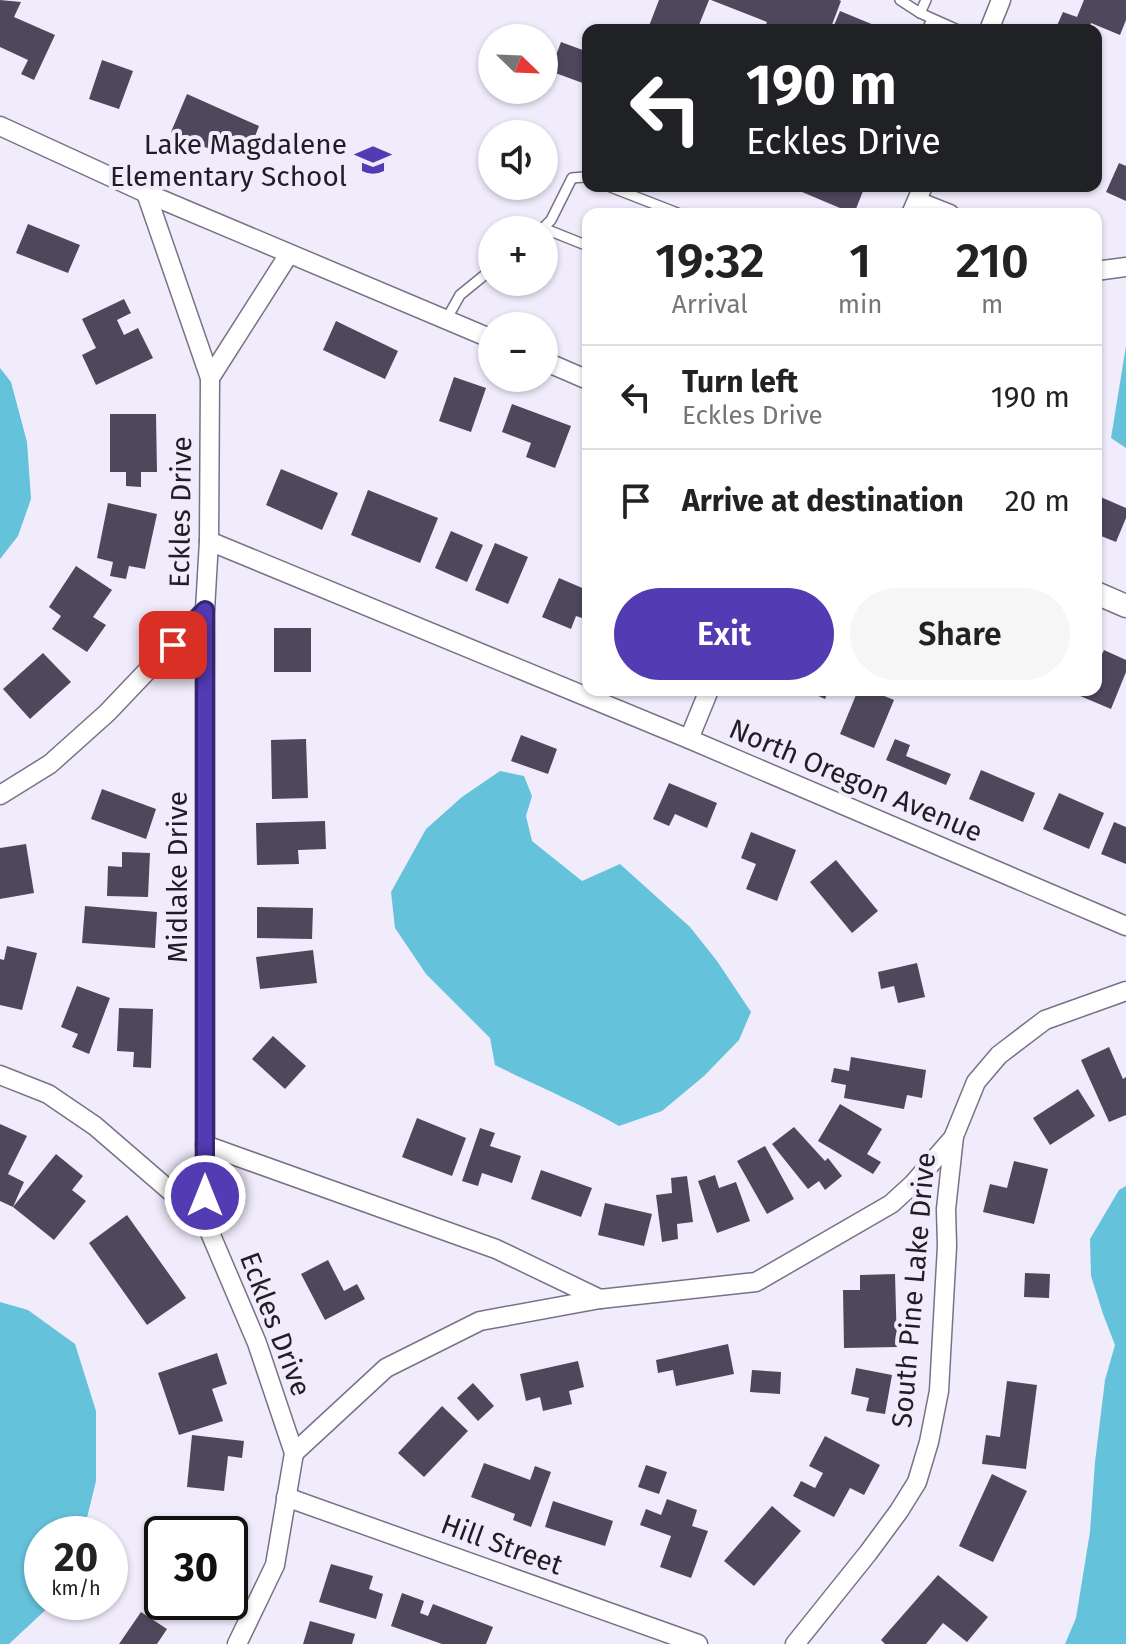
<!DOCTYPE html>
<html lang="en">
<head>
<meta charset="utf-8">
<style>
	:root { --surface:#fff; --page:#f6f6f6; --text:#222; --muted:#767676; --line:#e0e0e0; --accent:#523bb3 }
	body { margin:0; font-family:"Fira Sans",sans-serif; background:var(--page); color:var(--text); height:100vh; display:flex; flex-direction:column; font-size:30px; white-space:nowrap }
	* { box-sizing:border-box; margin:0 }
	p { font-size:26px; color:var(--muted) }
	.icon { flex:none; width:44px; height:44px; fill:none; stroke:currentColor; stroke-width:2; stroke-linecap:round; stroke-linejoin:round }
	.map { position:relative; flex:1; overflow:hidden }
	.sheet { position:absolute; left:582px; top:208px; width:520px; height:488px; display:flex; flex-direction:column; background:var(--surface); border-radius:16px; box-shadow:0 2px 6px #0004 }
	.sheet>* { flex:none }
	.top-card { position:absolute; left:582px; top:24px; width:520px; height:168px; border-radius:16px; box-shadow:0 2px 6px #0004; background:#202124; color:#fff; overflow:hidden }
	.needle { width:52px; rotate:113deg }
	.fabs { position:absolute; left:478px; top:24px; display:grid; gap:16px }
	.fabs a { display:grid; place-items:center; width:80px; height:80px; border-radius:50%; background:var(--surface); box-shadow:0 2px 6px #0004; font-size:40px }
	.speed { position:absolute; left:24px; top:1516px; display:flex; gap:16px; font-size:40px; font-weight:700; text-align:center }
	.speed>* { display:grid; place-content:center; width:104px; height:104px; border-radius:50%; background:var(--surface); box-shadow:0 2px 6px #0004; line-height:1 }
	.speed small { font-size:20px; font-weight:400 }
	.speed .limit { border:4px solid #111; border-radius:12px; background:#fff; color:#111 }
	.pin { position:absolute; display:grid; place-items:center; width:68px; height:68px; color:#fff; margin:-34px; border-radius:16px; box-shadow:0 4px 12px #0006 }
	.me { position:absolute; width:88px; margin:-44px; rotate:0deg; stroke-linejoin:round; filter:drop-shadow(0 0 6px #0008) }
	.turn { display:flex; align-items:center; gap:28px; height:168px; padding:0 32px; font-size:36px }
	.turn .icon { width:104px; height:104px; stroke-width:2.5 }
	.turn b { display:block; font-size:56px; line-height:68px }
	.eta { display:flex; justify-content:space-evenly; align-items:center; height:136px; text-align:center }
	.eta b { font-size:48px; font-weight:600; line-height:56px }
	.button { display:flex; gap:16px; margin-top:auto; padding:16px 32px }
	.button a { flex:1; height:92px; border-radius:48px; background:var(--accent); color:#fff; font-size:32px; font-weight:600; line-height:92px; text-align:center }
	.button a+a { background:var(--page); color:var(--text) }
	ul { padding:0; list-style:none }
	li { display:flex; align-items:center; gap:24px; height:104px; padding:0 32px; border-top:2px solid var(--line) }
	li div { flex:1 }
	li b { display:block; font-size:30px }
	li em { font-style:normal }
	.map>svg:first-child { display:block }
</style>
</head>
<body>
<div class="map">
<svg width="1126" height="1644" viewBox="0 0 1126 1644">
	<rect width="100%" height="100%" fill="#f1ecfc"/>
	<g fill="#64c2da">
		<path d="M 1126,346 L 1126,448 L 1111,438 Z"/>
		<path d="M 0,368 L 11,382 L 27,442 L 31,499 L 18,536 L 0,559 Z"/>
		<path d="M 500,771 L 524,776 L 532,796 L 526,816 L 532,841 L 582,881 L 620,864 L 690,927 L 717,961 L 751,1012 L 739,1040 L 704,1076 L 662,1111 L 619,1126 C 579,1103 537,1086 495,1065 L 490,1038 L 426,974 L 395,928 L 391,892 L 426,829 L 462,797 Z"/>
		<path d="M 1126,1186 L 1126,1644 L 1065,1644 L 1076,1618 L 1090,1532 L 1095,1462 L 1105,1380 L 1115,1345 L 1103,1314 L 1091,1276 L 1090,1239 L 1119,1190 Z"/>
		<path d="M 0,1302 L 28,1310 L 75,1344 L 96,1411 L 96,1481 L 83,1534 L 42,1534 L 42,1602 L 54,1602 L 9,1644 L 0,1644 Z"/>
	</g>
	<g fill="#4f485d">
		<path d="M 0,0 L 21,2 L 14,17 L 55,35 L 34,80 L 21,74 L 28,60 L 0,47 Z"/>
		<path d="M 659,0 L 709,0 L 697,30 L 659,30 L 649,26 Z"/>
		<path d="M 711,0 L 839,0 L 841,1 L 830,30 L 764,30 L 767,22 Z"/>
		<path d="M 1084,0 L 1126,0 L 1126,20 L 1120,35 L 1091,23 L 1089,30 L 1055,30 L 1063,12 L 1077,17 Z"/>
		<path d="M 840,11 L 886,30 L 832,30 Z"/>
		<path d="M 561,42 L 588,52 L 588,85 L 550,71 Z"/>
		<path d="M 102,60 L 133,71 L 119,109 L 89,99 Z"/>
		<path d="M 187,94 L 259,126 L 249,152 L 220,138 L 214,151 L 171,132 Z"/>
		<path d="M 1119,163 L 1126,166 L 1126,201 L 1106,192 Z"/>
		<path d="M 788,186 L 865,186 L 854,214 Z"/>
		<path d="M 28,224 L 80,245 L 68,273 L 16,253 Z"/>
		<path d="M 124,299 L 131,313 L 117,320 L 124,335 L 138,328 L 153,358 L 96,385 L 82,355 L 96,348 L 82,319 Z"/>
		<path d="M 336,321 L 398,351 L 385,379 L 323,350 Z"/>
		<path d="M 454,377 L 486,388 L 471,432 L 439,421 Z"/>
		<path d="M 512,404 L 571,426 L 555,468 L 526,457 L 531,443 L 502,432 Z"/>
		<path d="M 110,414 L 156,414 L 157,472 L 141,472 L 141,487 L 126,486 L 126,472 L 110,472 Z"/>
		<path d="M 281,469 L 338,493 L 322,530 L 266,505 Z"/>
		<path d="M 368,490 L 438,518 L 420,563 L 351,535 Z"/>
		<path d="M 1096,495 L 1126,508 L 1126,518 L 1116,542 L 1096,534 Z"/>
		<path d="M 108,503 L 157,514 L 145,569 L 129,566 L 126,579 L 110,576 L 113,562 L 97,558 Z"/>
		<path d="M 451,531 L 483,545 L 467,582 L 435,568 Z"/>
		<path d="M 495,543 L 528,557 L 508,604 L 475,590 Z"/>
		<path d="M 76,566 L 112,590 L 93,617 L 106,625 L 87,652 L 52,629 L 61,616 L 49,607 Z"/>
		<path d="M 559,578 L 587,590 L 582,603 L 588,605 L 588,620 L 576,616 L 571,629 L 542,617 Z"/>
		<rect x="274" y="628" width="37" height="44"/>
		<path d="M 1104,650 L 1126,660 L 1126,672 L 1111,709 L 1066,690 L 1096,690 L 1096,666 Z"/>
		<path d="M 43,653 L 71,682 L 30,719 L 3,689 Z"/>
		<path d="M 805,690 L 829,690 L 825,699 Z"/>
		<path d="M 858,690 L 870,690 L 894,700 L 874,748 L 840,734 Z"/>
		<path d="M 521,735 L 557,749 L 548,774 L 511,761 Z"/>
		<path d="M 306,739 L 308,798 L 272,799 L 271,740 Z"/>
		<path d="M 895,739 L 910,745 L 906,756 L 951,774 L 946,785 L 886,760 Z"/>
		<path d="M 981,770 L 1035,793 L 1023,822 L 969,799 Z"/>
		<path d="M 669,783 L 717,803 L 707,828 L 675,814 L 669,826 L 653,819 Z"/>
		<path d="M 102,789 L 156,809 L 146,839 L 91,819 Z"/>
		<path d="M 1059,793 L 1104,813 L 1089,849 L 1043,829 Z"/>
		<path d="M 325,821 L 326,849 L 298,850 L 299,864 L 257,865 L 256,823 Z"/>
		<path d="M 1114,822 L 1126,827 L 1126,864 L 1101,854 Z"/>
		<path d="M 751,832 L 796,850 L 777,901 L 746,889 L 756,864 L 741,858 Z"/>
		<path d="M 26,844 L 34,893 L 0,899 L 0,848 Z"/>
		<path d="M 122,852 L 150,853 L 148,897 L 107,896 L 108,866 L 122,867 Z"/>
		<path d="M 836,860 L 878,911 L 852,933 L 810,882 Z"/>
		<path d="M 85,906 L 157,912 L 155,948 L 82,943 Z"/>
		<path d="M 257,907 L 313,908 L 312,939 L 257,938 Z"/>
		<path d="M 7,946 L 37,953 L 22,1010 L 0,1005 L 0,959 L 4,960 Z"/>
		<path d="M 313,950 L 317,983 L 260,989 L 256,957 Z"/>
		<path d="M 917,963 L 925,997 L 898,1003 L 894,986 L 881,989 L 878,972 Z"/>
		<path d="M 77,986 L 110,998 L 89,1054 L 72,1047 L 78,1034 L 61,1027 Z"/>
		<path d="M 119,1008 L 153,1009 L 151,1068 L 133,1067 L 134,1052 L 117,1051 Z"/>
		<path d="M 273,1036 L 306,1066 L 285,1089 L 252,1059 Z"/>
		<path d="M 1109,1047 L 1123,1079 L 1126,1077 L 1126,1115 L 1109,1122 L 1081,1060 Z"/>
		<path d="M 851,1057 L 926,1070 L 922,1098 L 907,1095 L 904,1109 L 844,1098 L 846,1085 L 831,1082 L 834,1068 L 849,1071 Z"/>
		<path d="M 1078,1089 L 1095,1116 L 1050,1145 L 1033,1118 Z"/>
		<path d="M 840,1104 L 882,1129 L 867,1154 L 881,1162 L 873,1174 L 818,1141 Z"/>
		<path d="M 417,1118 L 466,1138 L 452,1176 L 402,1157 Z"/>
		<path d="M 0,1124 L 27,1136 L 8,1174 L 24,1182 L 13,1207 L 0,1201 Z"/>
		<path d="M 794,1127 L 825,1161 L 828,1158 L 842,1176 L 825,1190 L 819,1181 L 808,1189 L 772,1144 Z"/>
		<path d="M 480,1128 L 495,1133 L 490,1146 L 521,1156 L 512,1183 L 482,1173 L 478,1186 L 462,1181 Z"/>
		<path d="M 765,1146 L 794,1199 L 767,1214 L 737,1161 Z"/>
		<path d="M 56,1154 L 83,1176 L 72,1190 L 86,1201 L 54,1240 L 13,1207 Z"/>
		<path d="M 1014,1161 L 1048,1169 L 1034,1224 L 983,1212 L 990,1184 L 1007,1188 Z"/>
		<path d="M 541,1170 L 592,1188 L 581,1217 L 531,1199 Z"/>
		<path d="M 715,1175 L 719,1188 L 736,1182 L 750,1221 L 717,1233 L 698,1181 Z"/>
		<path d="M 687,1176 L 693,1222 L 677,1224 L 678,1239 L 662,1242 L 656,1195 L 672,1193 L 671,1178 Z"/>
		<path d="M 605,1203 L 652,1214 L 644,1246 L 598,1235 Z"/>
		<path d="M 127,1215 L 186,1298 L 147,1325 L 89,1243 Z"/>
		<path d="M 328,1260 L 344,1291 L 357,1284 L 365,1299 L 325,1320 L 301,1274 Z"/>
		<path d="M 1025,1273 L 1050,1274 L 1049,1298 L 1024,1297 Z"/>
		<path d="M 895,1274 L 897,1347 L 844,1348 L 843,1290 L 860,1290 L 860,1275 Z"/>
		<path d="M 728,1344 L 734,1374 L 676,1386 L 673,1370 L 658,1373 L 656,1360 Z"/>
		<path d="M 217,1353 L 227,1384 L 212,1389 L 223,1421 L 179,1435 L 158,1373 Z"/>
		<path d="M 578,1361 L 584,1387 L 569,1391 L 572,1404 L 543,1411 L 540,1397 L 526,1401 L 520,1374 Z"/>
		<path d="M 856,1368 L 892,1375 L 885,1414 L 866,1411 L 869,1398 L 851,1394 Z"/>
		<path d="M 752,1370 L 781,1372 L 780,1394 L 750,1392 Z"/>
		<path d="M 1007,1381 L 1037,1385 L 1026,1469 L 982,1464 L 986,1435 L 1000,1437 Z"/>
		<path d="M 473,1383 L 494,1406 L 478,1421 L 457,1398 Z"/>
		<path d="M 442,1406 L 468,1431 L 424,1477 L 398,1453 Z"/>
		<path d="M 192,1435 L 244,1441 L 242,1458 L 228,1456 L 224,1491 L 187,1487 Z"/>
		<path d="M 825,1436 L 880,1465 L 864,1495 L 850,1488 L 834,1517 L 793,1496 L 801,1481 L 815,1488 L 823,1473 L 809,1466 Z"/>
		<path d="M 484,1463 L 530,1480 L 535,1466 L 551,1472 L 531,1527 L 513,1520 L 515,1514 L 471,1497 Z"/>
		<path d="M 646,1465 L 667,1472 L 659,1494 L 638,1487 Z"/>
		<path d="M 992,1474 L 1027,1491 L 993,1562 L 959,1546 Z"/>
		<path d="M 667,1499 L 697,1510 L 692,1526 L 708,1531 L 691,1578 L 660,1567 L 671,1536 L 640,1525 L 646,1509 L 661,1515 Z"/>
		<path d="M 553,1501 L 613,1521 L 605,1546 L 545,1527 Z"/>
		<path d="M 772,1506 L 801,1531 L 754,1586 L 724,1561 Z"/>
		<path d="M 162,1549 L 162,1578 L 151,1574 Z"/>
		<path d="M 331,1564 L 373,1576 L 369,1589 L 383,1594 L 376,1619 L 319,1602 Z"/>
		<path d="M 938,1575 L 988,1617 L 967,1642 L 943,1623 L 926,1644 L 885,1644 L 881,1640 Z"/>
		<path d="M 402,1593 L 424,1601 L 420,1613 L 428,1616 L 433,1604 L 493,1627 L 486,1644 L 442,1644 L 391,1626 Z"/>
		<path d="M 141,1612 L 167,1629 L 157,1644 L 119,1644 Z"/>
		<path d="M 310,1621 L 355,1634 L 352,1644 L 303,1644 Z"/>
	</g>
	<g fill="none" stroke-linecap="round" stroke-linejoin="round">
		<g stroke="#797188" stroke-width="12">
			<g id="service">
				<path d="M 900,0 L 920,13 L 958,30"/>
				<path d="M 920,13 L 926,0"/>
				<path d="M 927,30 L 932,19"/>
				<path d="M 608,186 L 680,214"/>
				<path d="M 543,228 L 588,246"/>
				<path d="M 541,230 L 551,220 L 572,178 L 584,177 L 588,178"/>
				<path d="M 446,320 L 460,295 L 492,269"/>
			</g>
		</g>
		<g stroke="#797188" stroke-width="21">
			<g id="minor">
				<path d="M 989,30 L 1001,0"/>
				<path d="M 0,126 L 146,193 L 492,339"/>
				<path d="M 146,193 L 210,378 L 209,541 L 205,610 L 205,1221"/>
				<path d="M 917,201 L 950,214"/>
				<path d="M 911,214 L 923,186"/>
				<path d="M 1096,271 L 1126,267"/>
				<path d="M 544,361 L 588,380"/>
				<path d="M 210,378 L 289,254"/>
				<path d="M 209,541 L 689,739 L 1126,926"/>
				<path d="M 689,739 L 709,690"/>
				<path d="M 0,795 L 50,764 L 107,713 L 205,610"/>
				<path d="M 0,1075 L 48,1094 L 95,1126 L 205,1221 L 257,1343 L 294,1453 L 275,1565 L 237,1644"/>
				<path d="M 205,1145 L 496,1249 L 600,1299"/>
				<path d="M 294,1453 L 386,1368 L 480,1321 L 600,1299 L 756,1282 L 891,1204 L 913,1184 L 954,1137"/>
				<path d="M 286,1497 L 698,1644"/>
				<path d="M 795,1644 L 868,1553 L 899,1511 L 917,1482 L 929,1442 L 939,1391 L 947,1246 L 946,1209 L 954,1136 L 976,1082 L 999,1055 L 1045,1020 L 1126,991"/>
			</g>
		</g>
		<g stroke="#797188" stroke-width="25">
			<path id="tertiary" d="M 1096,593 L 1126,606"/>
		</g>
		<use href="#service" stroke="#fff" stroke-width="9"/>
		<use href="#minor" stroke="#fff" stroke-width="18"/>
		<use href="#tertiary" stroke="#fff" stroke-width="22"/>
	</g>
	<g fill="none" stroke-linecap="round" stroke-linejoin="round">
		<g stroke="#352674" stroke-width="20">
			<path id="route" d="M 173,645 L 205,610 L 205,1196"/>
		</g>
		<use href="#route" stroke="#523bb3" stroke-width="14"/>
	</g>
	<defs>
		<g id="school-bare" transform="scale(2.76)"><path d="M0-5L7-2L0 1L-7-2ZM-4 1L0 2.5L4 1V4Q0 6-4 4Z" fill="#523bb3" stroke="#f1ecfc" stroke-width="2.5" paint-order="stroke"/></g>
	</defs>
	<g fill-rule="evenodd">
		<use href="#school-bare" x="373" y="160"/>
	</g>
	<g text-anchor="middle" stroke-width="8" stroke-linejoin="round" paint-order="stroke">
		<g font-size="28" fill="#211d27" stroke="#f1ecfc" text-anchor="end">
			<text x="347" y="154">Lake Magdalene<tspan x="347" dy="32">Elementary School</tspan></text>
		</g>
		<g font-size="28" fill="#211d27" stroke="#f1ecfc">
			<text transform="translate(180 512) rotate(-89)" y="10">Eckles Drive</text>
			<text transform="translate(856 780) rotate(23)" y="10">North Oregon Avenue</text>
			<text transform="translate(177 877) rotate(-90)" y="10">Midlake Drive</text>
			<text transform="translate(913 1290) rotate(-85)" y="10">South Pine Lake Drive</text>
			<text transform="translate(276 1324) rotate(69)" y="10">Eckles Drive</text>
			<text transform="translate(502 1544) rotate(20)" y="10">Hill Street</text>
		</g>
	</g>
</svg>
<div class="fabs">
<a><svg class="needle" viewBox="-14 -14 28 28"><path d="M0-13l5 13h-10z" fill="#e53935"/><path d="M0 13l5-13h-10z" fill="#767676"/></svg></a>
<a><svg class="icon" aria-label="sound" viewBox="0 0 24 24"><path d="M4 9h4l5-4v14l-5-4H4zM17 9q2 3 0 6"/></svg></a>
<a>+</a>
<a>−</a>
</div>
<div class="speed"><div>20<small>km/h</small></div><div class="limit">30</div></div>
<div class="pin" style="left:173px;top:645px;background:#d93025"><svg class="icon" aria-label="arrive" viewBox="0 0 24 24"><path d="M6 21V4h12l-3 4 3 4H6"/></svg></div>
<svg class="me" style="left:205px;top:1196px" viewBox="-20 -20 40 40"><circle r="17" fill="#523bb3" stroke="#fff" stroke-width="3"/><path d="M0-11L8 9 0 5-8 9z" fill="#fff"/></svg>
<div class="top-card">
<div class="turn"><svg class="icon" aria-label="left" viewBox="0 0 24 24"><path d="M17 20v-9H6M10 6l-5 5 5 5"/></svg><div><b>190 m</b>Eckles Drive</div></div>
</div>
<section class="sheet">
<div class="eta">
<div><b>19:32</b><p>Arrival</p></div>
<div><b>1</b><p>min</p></div>
<div><b>210</b><p>m</p></div>
</div>
<ul>
<li><svg class="icon" aria-label="left" viewBox="0 0 24 24"><path d="M17 20v-9H6M10 6l-5 5 5 5"/></svg><div><b>Turn left</b><p>Eckles Drive</p></div><em>190 m</em></li>
<li><svg class="icon" aria-label="arrive" viewBox="0 0 24 24"><path d="M6 21V4h12l-3 4 3 4H6"/></svg><div><b>Arrive at destination</b></div><em>20 m</em></li>
</ul>
<div class="button"><a>Exit</a><a>Share</a></div>
</section>
</div>
</body>
</html>
